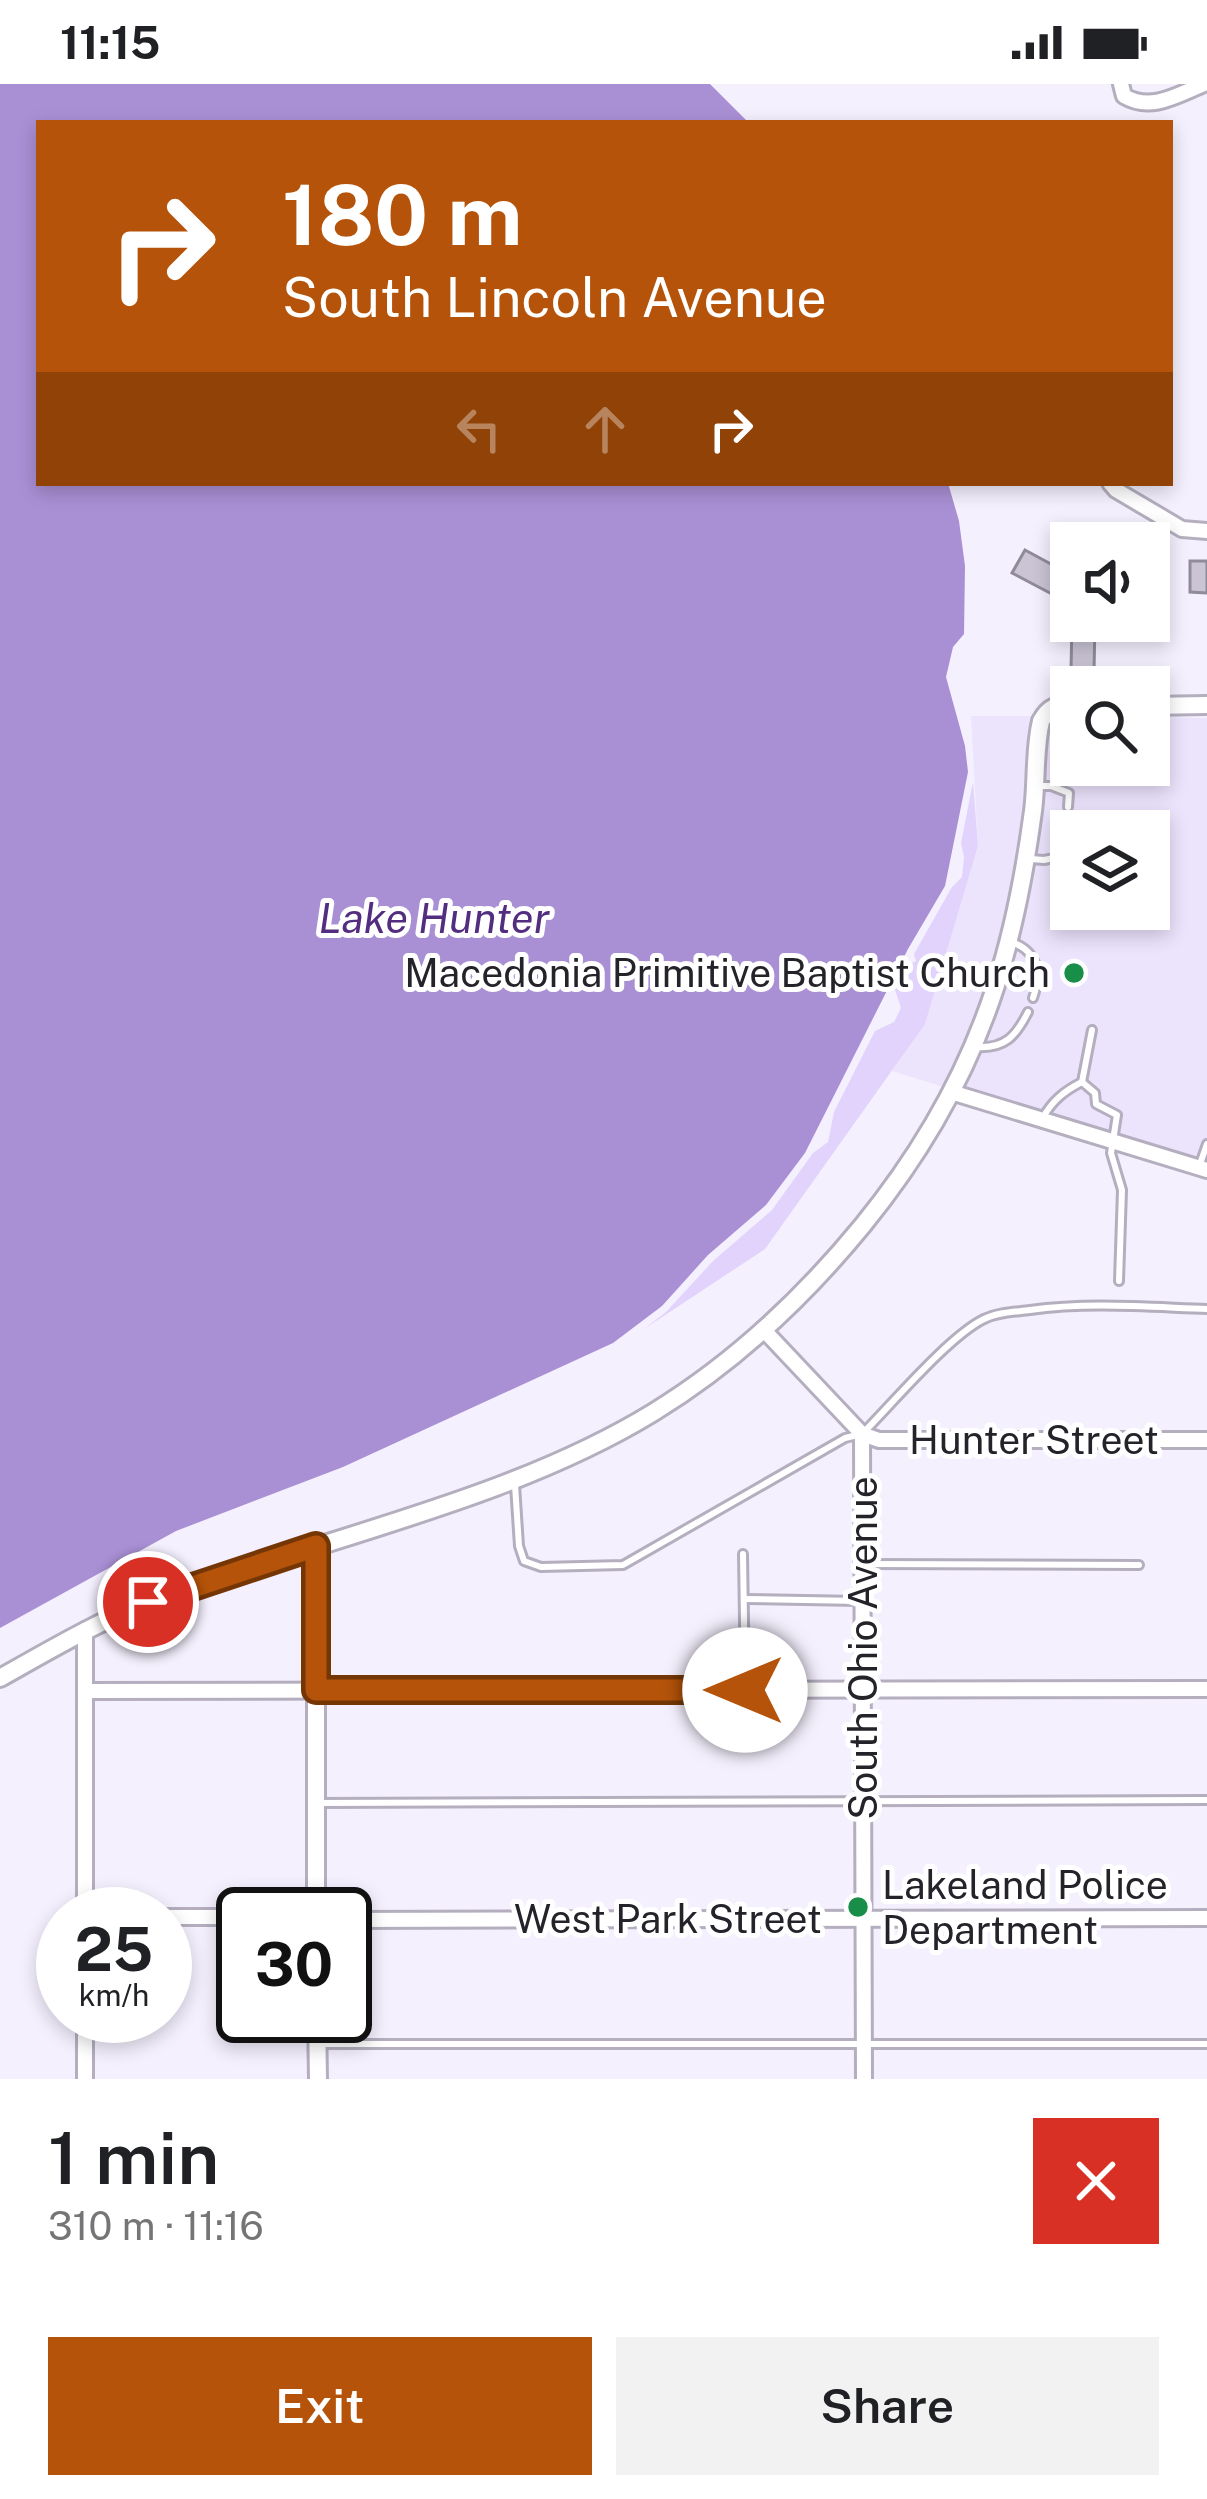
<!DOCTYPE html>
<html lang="en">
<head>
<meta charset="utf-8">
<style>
	:root { --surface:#fff; --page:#f2f2f2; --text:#202124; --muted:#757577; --accent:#b45309 }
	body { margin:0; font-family:"Public Sans",sans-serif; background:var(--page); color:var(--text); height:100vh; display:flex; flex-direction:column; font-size:45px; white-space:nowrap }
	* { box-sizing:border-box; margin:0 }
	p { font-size:39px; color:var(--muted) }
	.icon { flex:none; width:66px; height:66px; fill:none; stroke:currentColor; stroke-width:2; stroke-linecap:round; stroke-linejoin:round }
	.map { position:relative; height:1995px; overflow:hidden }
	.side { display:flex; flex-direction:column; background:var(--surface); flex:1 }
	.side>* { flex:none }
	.top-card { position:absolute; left:36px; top:36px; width:1137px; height:366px; border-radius:0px; box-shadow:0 6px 18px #0003; background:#b45309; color:#fff; overflow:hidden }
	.buttons { position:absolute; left:1050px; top:438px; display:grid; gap:24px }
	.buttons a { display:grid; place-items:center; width:120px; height:120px; border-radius:0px; background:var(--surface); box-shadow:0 6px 18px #0003; font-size:60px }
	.speed { position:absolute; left:36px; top:1803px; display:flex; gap:24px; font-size:60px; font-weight:700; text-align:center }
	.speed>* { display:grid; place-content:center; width:156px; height:156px; border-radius:50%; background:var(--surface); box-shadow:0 6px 18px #0003; line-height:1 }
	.speed small { font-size:30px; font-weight:400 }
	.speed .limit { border:6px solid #111; border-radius:18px; background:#fff; color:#111 }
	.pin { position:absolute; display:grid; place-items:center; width:102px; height:102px; color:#fff; margin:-51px; border:6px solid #fff; border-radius:50%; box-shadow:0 3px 12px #0007 }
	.me { position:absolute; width:132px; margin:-66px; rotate:270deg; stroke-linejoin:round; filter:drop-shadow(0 0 9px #0008) }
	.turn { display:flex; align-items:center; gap:42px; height:252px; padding:0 48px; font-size:54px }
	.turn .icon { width:156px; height:156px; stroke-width:2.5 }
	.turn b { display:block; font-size:84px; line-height:102px }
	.lanes { display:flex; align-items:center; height:114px; padding:0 48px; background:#0003; justify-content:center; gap:60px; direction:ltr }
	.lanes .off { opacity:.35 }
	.round { display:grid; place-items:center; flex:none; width:126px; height:126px; border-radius:0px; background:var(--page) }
	.headline { display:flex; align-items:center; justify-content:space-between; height:204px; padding:0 48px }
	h1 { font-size:72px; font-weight:600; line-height:90px }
	.action { display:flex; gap:24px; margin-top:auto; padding:24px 48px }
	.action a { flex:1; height:138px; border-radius:0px; background:var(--accent); color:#fff; font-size:48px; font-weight:600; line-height:138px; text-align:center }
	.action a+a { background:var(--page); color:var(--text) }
	.status { display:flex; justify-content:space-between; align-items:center; height:84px; padding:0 60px; background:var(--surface); direction:ltr }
	.status svg { height:33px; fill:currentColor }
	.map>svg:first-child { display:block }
</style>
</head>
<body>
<div class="status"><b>11:15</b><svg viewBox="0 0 49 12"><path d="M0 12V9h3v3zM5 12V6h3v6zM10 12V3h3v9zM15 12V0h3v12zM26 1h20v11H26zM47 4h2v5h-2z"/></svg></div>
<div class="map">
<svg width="1207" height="1995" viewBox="0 0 1207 1995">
	<rect width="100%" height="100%" fill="#f5f0fe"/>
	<g fill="#ece4fd" fill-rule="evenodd">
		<path d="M 971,632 L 1034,632 L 1030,639 L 1022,763 L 1013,805 L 987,903 L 961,969 L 944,1003 L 892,987 L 925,939 L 978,762 Z"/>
		<path d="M 1055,632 L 1071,632 L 1071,681 L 1149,681 L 1149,633 L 1207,634 L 1207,1076 L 963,1002 L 1002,910 L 1016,864 L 1038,765 L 1046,652 L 1049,640 ZM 1071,747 L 1149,747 L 1149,825 L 1071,825 Z"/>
	</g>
	<path fill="#e1d3fb" d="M 973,698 L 978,762 L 925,940 L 765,1165 L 644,1245 L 666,1228 L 713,1177 L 772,1126 L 813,1069 L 828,1058 L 834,1028 L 875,947 L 894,938 L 901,924 L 895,906 L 908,881 L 916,877 L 914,870 L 952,803 L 962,793 L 964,773 L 961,759 Z"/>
	<path fill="#a98fd4" d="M 0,0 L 710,0 L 749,39 L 39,39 L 39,399 L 948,399 L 959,437 L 965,482 L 964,550 L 953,563 L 946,593 L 965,662 L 968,688 L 945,802 L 908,865 L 805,1069 L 766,1121 L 708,1171 L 662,1222 L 613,1259 L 343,1383 L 176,1447 L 0,1544 Z"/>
	<g fill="#cac4d5" stroke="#908b9b" stroke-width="3">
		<path d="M 1025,466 L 1071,491 L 1071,520 L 1012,489 Z"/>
		<path d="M 1190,477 L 1207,477 L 1207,509 L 1190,508 Z"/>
		<path d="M 1072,537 L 1095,537 L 1094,588 L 1071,587 Z"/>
	</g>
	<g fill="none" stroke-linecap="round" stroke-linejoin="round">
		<g stroke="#b4aebf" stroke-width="12">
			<g id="service">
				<path d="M 1039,702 L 1051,702 L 1069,709 L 1068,723"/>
				<path d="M 1031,775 L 1044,776 L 1064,772 L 1067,738"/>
				<path d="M 1014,859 C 1039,869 1041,891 1033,914"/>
				<path d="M 976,963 C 1005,965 1016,952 1028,928"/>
				<path d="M 1082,998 L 1095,1009 L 1096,1020 L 1117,1031 L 1111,1069 L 1122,1106 L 1119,1197"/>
				<path d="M 1082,998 L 1092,946"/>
				<path d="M 1042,1035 C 1052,1017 1064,1007 1082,998"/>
				<path d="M 1200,1080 L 1207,1060"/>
				<path d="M 515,1401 L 519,1462 L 524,1477 L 541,1483 L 623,1481 L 845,1354 L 862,1350 C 892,1320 949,1252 984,1235 C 998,1228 1015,1228 1030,1226 C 1088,1218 1148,1223 1207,1225"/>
				<path d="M 743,1470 L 745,1603"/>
				<path d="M 865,1480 L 1139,1481"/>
				<path d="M 744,1515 L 860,1517"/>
				<path d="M 317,1719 L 1207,1716"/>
				<path d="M 321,1960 L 1207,1960"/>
			</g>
		</g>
		<g stroke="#b4aebf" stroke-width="20">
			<g id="minor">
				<path d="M 1121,0 L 1124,12 C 1151,28 1177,11 1204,0"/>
				<path d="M 1110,399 L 1116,406 L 1182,445 L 1207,447"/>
				<path d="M 951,1008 L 1207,1086"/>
				<path d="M 763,1245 L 862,1350 L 879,1356 L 1207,1356"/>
				<path d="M 862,1350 L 864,1995"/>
				<path d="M 85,1546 L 85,1830"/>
				<path d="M 85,1607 L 1207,1605"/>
				<path d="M 165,1833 L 243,1833"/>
				<path d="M 345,1836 L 1207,1834"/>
				<path d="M 85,1995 L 85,1932"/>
			</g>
		</g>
		<g stroke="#b4aebf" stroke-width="22">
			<g id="tertiary">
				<path d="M 1149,622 L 1207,621"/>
				<path d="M 316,1462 L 316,1830"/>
				<path d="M 0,1594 C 48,1567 94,1540 145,1519 C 176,1507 208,1498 240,1487 C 376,1442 532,1403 654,1328 C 734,1279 804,1213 863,1141 C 920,1071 967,990 995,904 C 1014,846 1025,787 1033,727 C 1037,697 1034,666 1041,637 C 1049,623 1056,621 1071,621"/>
				<path d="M 317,1932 L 318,1995"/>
			</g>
		</g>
		<use href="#service" stroke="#fff" stroke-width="6"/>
		<use href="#minor" stroke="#fff" stroke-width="14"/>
		<use href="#tertiary" stroke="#fff" stroke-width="16"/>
	</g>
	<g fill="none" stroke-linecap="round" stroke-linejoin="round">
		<g stroke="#753606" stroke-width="30">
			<path id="route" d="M 148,1518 L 316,1462 L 316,1606 L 745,1606"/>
		</g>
		<use href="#route" stroke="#b45309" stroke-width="21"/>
	</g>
	<g fill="#198e48" stroke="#fff" stroke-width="4.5">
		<circle cx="1074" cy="889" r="12"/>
		<circle cx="858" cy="1823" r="12"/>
	</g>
	<g text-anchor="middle" stroke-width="10" stroke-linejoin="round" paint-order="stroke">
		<g font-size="39" fill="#25232a" stroke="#fff" text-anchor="end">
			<text x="1050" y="903">Macedonia Primitive Baptist Church</text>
			<text x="882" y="1815" text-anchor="start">Lakeland Police<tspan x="882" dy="45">Department</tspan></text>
		</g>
		<g font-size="39" fill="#25232a" stroke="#fff">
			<text x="1034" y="1370">Hunter Street</text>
			<text transform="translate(863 1564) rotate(-90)" y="14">South Ohio Avenue</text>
			<text x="668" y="1849">West Park Street</text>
		</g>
		<g font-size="42" font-style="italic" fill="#532e80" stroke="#fff">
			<text x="434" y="849">Lake Hunter</text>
		</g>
	</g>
</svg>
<div class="buttons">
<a><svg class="icon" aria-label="sound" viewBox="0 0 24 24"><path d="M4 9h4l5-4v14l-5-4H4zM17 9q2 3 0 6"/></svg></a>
<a><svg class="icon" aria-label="search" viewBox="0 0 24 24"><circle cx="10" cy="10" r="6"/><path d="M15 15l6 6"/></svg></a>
<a><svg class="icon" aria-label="layers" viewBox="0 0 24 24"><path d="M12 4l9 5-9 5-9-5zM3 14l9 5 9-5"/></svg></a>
</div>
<div class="speed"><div>25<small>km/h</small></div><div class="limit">30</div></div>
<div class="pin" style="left:148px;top:1518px;background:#d93025"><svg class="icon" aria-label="arrive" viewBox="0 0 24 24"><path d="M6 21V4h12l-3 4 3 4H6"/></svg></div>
<svg class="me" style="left:745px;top:1606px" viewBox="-20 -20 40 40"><circle r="19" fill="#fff"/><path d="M0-13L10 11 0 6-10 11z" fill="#b45309"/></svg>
<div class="top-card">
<div class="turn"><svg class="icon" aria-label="right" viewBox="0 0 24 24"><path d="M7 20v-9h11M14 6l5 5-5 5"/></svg><div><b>180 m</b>South Lincoln Avenue</div></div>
<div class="lanes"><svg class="icon off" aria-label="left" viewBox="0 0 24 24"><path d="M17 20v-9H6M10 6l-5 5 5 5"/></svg><svg class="icon off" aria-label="ahead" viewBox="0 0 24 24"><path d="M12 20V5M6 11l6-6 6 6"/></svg><svg class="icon" aria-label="right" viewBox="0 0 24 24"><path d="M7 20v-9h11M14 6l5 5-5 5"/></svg></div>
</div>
</div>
<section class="side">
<div class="headline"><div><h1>1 min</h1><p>310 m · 11:16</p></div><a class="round" style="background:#d93025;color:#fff"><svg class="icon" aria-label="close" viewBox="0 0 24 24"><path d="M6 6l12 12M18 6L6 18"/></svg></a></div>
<div class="action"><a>Exit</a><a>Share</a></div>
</section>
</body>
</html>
